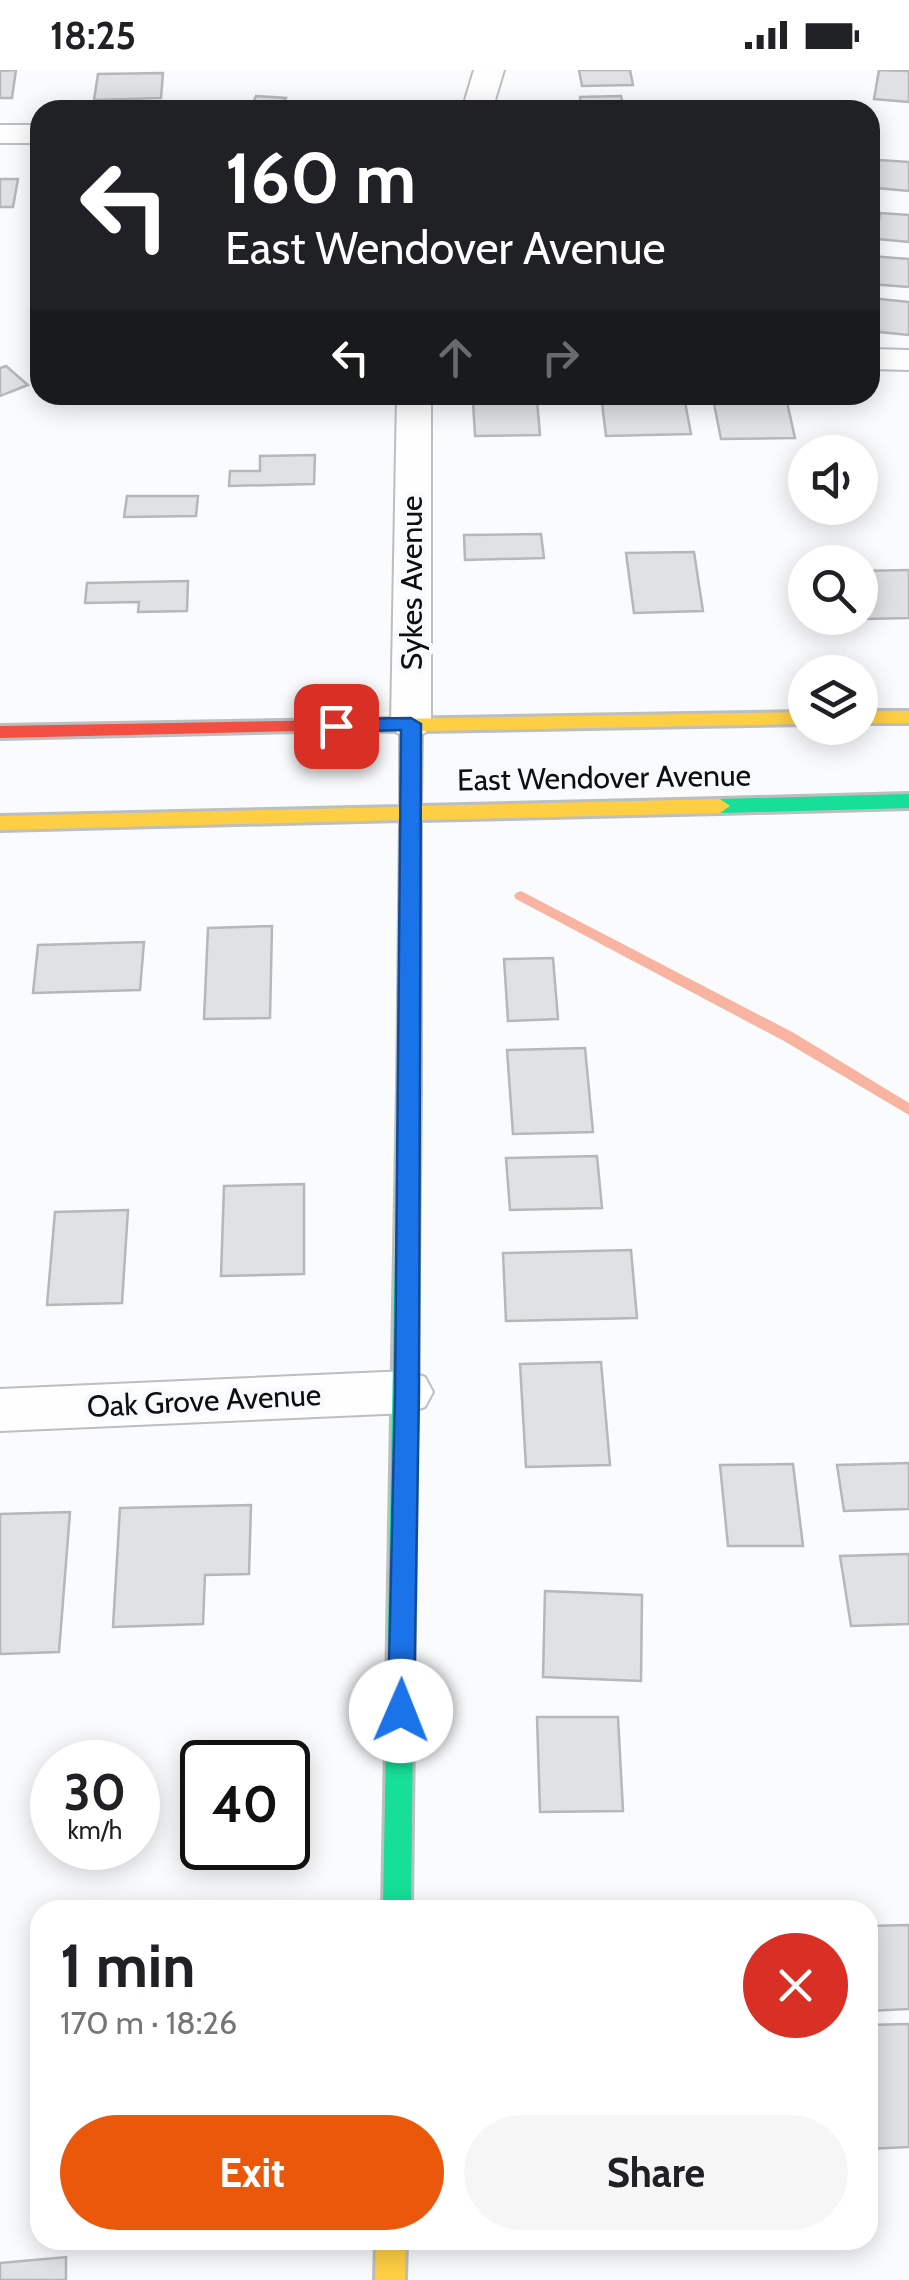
<!DOCTYPE html>
<html lang="en">
<head>
<meta charset="utf-8">
<style>
	:root { --surface:#fff; --page:#f6f6f6; --text:#202124; --muted:#757577; --accent:#ea580c }
	body { margin:0; font-family:Cabin,sans-serif; background:var(--page); color:var(--text); height:100vh; display:flex; flex-direction:column; font-size:38px; white-space:nowrap }
	* { box-sizing:border-box; margin:0 }
	p { font-size:32px; color:var(--muted) }
	.icon { flex:none; width:55px; height:55px; fill:none; stroke:currentColor; stroke-width:2; stroke-linecap:round; stroke-linejoin:round }
	.map { position:relative; flex:1; overflow:hidden }
	.drawer { position:absolute; left:30px; top:1830px; width:848px; height:350px; display:flex; flex-direction:column; background:var(--surface); border-radius:30px; box-shadow:0 5px 25px #0003 }
	.drawer>* { flex:none }
	.hud { position:absolute; left:30px; top:30px; width:850px; height:305px; border-radius:30px; box-shadow:0 5px 25px #0003; background:#202124; color:#fff; overflow:hidden }
	.fabs { position:absolute; left:788px; top:365px; display:grid; gap:20px }
	.fabs a { display:grid; place-items:center; width:90px; height:90px; border-radius:50%; background:var(--surface); box-shadow:0 5px 25px #0003; font-size:50px }
	.speed { position:absolute; left:30px; top:1670px; display:flex; gap:20px; font-size:50px; font-weight:700; text-align:center }
	.speed>* { display:grid; place-content:center; width:130px; height:130px; border-radius:50%; background:var(--surface); box-shadow:0 5px 25px #0003; line-height:1 }
	.speed small { font-size:25px; font-weight:400 }
	.speed .limit { border:5px solid #111; border-radius:15px; background:#fff; color:#111 }
	.pin { position:absolute; display:grid; place-items:center; width:85px; height:85px; color:#fff; margin:-42px; border-radius:20px; box-shadow:0 5px 15px #0006 }
	.me { position:absolute; width:110px; margin:-55px; rotate:1deg; stroke-linejoin:round; filter:drop-shadow(0 0 8px #0008) }
	.turn { display:flex; align-items:center; gap:35px; height:210px; padding:0 30px; font-size:45px }
	.turn .icon { width:130px; height:130px; stroke-width:2.5 }
	.turn b { display:block; font-size:70px; line-height:85px }
	.lanes { display:flex; align-items:center; height:95px; padding:0 30px; background:#0003; justify-content:center; gap:50px; direction:ltr }
	.lanes .off { opacity:.35 }
	.round { display:grid; place-items:center; flex:none; width:105px; height:105px; border-radius:52px; background:var(--page) }
	.overview { display:flex; align-items:center; justify-content:space-between; height:170px; padding:0 30px }
	h1 { font-size:60px; font-weight:700; line-height:75px }
	.button { display:flex; gap:20px; margin-top:auto; padding:20px 30px }
	.button a { flex:1; height:115px; border-radius:60px; background:var(--accent); color:#fff; font-size:40px; font-weight:700; line-height:115px; text-align:center }
	.button a+a { background:var(--page); color:var(--text) }
	.status { display:flex; justify-content:space-between; align-items:center; height:70px; padding:0 50px; background:var(--surface); direction:ltr }
	.status svg { height:28px; fill:currentColor }
	.map>svg:first-child { display:block }
</style>
</head>
<body>
<div class="status"><b>18:25</b><svg viewBox="0 0 49 12"><path d="M0 12V9h3v3zM5 12V6h3v6zM10 12V3h3v9zM15 12V0h3v12zM26 1h20v11H26zM47 4h2v5h-2z"/></svg></div>
<div class="map">
<svg width="909" height="2210" viewBox="0 0 909 2210">
	<rect width="100%" height="100%" fill="#f9fbfd"/>
	<g fill="none" stroke-linecap="round" stroke-linejoin="round">
		<path fill="#f8b4a0" fill-rule="evenodd" d="M 521,821 L 794,963 L 909,1033 L 909,1045 L 784,971 L 516,829 L 514,826 L 516,823 Z"/>
	</g>
	<g fill="#dfe1e3" stroke="#b6b7b9" stroke-width="2.5">
		<path d="M 16,0 L 12,28 L 0,28 L 0,1 Z"/>
		<path d="M 579,0 L 630,0 L 633,15 L 582,16 Z"/>
		<path d="M 879,0 L 909,1 L 909,32 L 874,29 Z"/>
		<path d="M 163,3 L 161,28 L 94,30 L 98,4 Z"/>
		<path d="M 256,26 L 286,28 L 281,40 L 250,40 Z"/>
		<path d="M 621,26 L 624,40 L 581,40 L 580,27 Z"/>
		<path d="M 879,90 L 909,92 L 909,121 L 877,118 Z"/>
		<path d="M 0,109 L 18,109 L 13,137 L 0,137 Z"/>
		<path d="M 880,143 L 909,145 L 909,172 L 876,169 Z"/>
		<path d="M 870,186 L 909,189 L 909,217 L 870,214 Z"/>
		<path d="M 870,228 L 909,232 L 909,265 L 870,261 Z"/>
		<path d="M 6,296 L 28,315 L 0,326 L 0,298 Z"/>
		<path d="M 537,330 L 540,365 L 475,366 L 473,331 Z"/>
		<path d="M 685,332 L 691,364 L 606,366 L 602,333 Z"/>
		<path d="M 787,332 L 795,368 L 721,369 L 714,334 Z"/>
		<path d="M 315,385 L 314,414 L 229,416 L 230,401 L 260,401 L 260,386 Z"/>
		<path d="M 127,426 L 198,426 L 196,446 L 124,447 Z"/>
		<path d="M 541,464 L 544,488 L 465,490 L 464,465 Z"/>
		<path d="M 694,482 L 703,541 L 634,543 L 626,483 Z"/>
		<path d="M 909,500 L 909,548 L 819,550 L 860,548 L 860,501 Z"/>
		<path d="M 188,511 L 187,541 L 138,542 L 139,532 L 85,533 L 87,513 Z"/>
		<path d="M 272,856 L 270,948 L 204,949 L 208,858 Z"/>
		<path d="M 144,872 L 140,920 L 33,923 L 38,875 Z"/>
		<path d="M 553,888 L 558,949 L 508,951 L 504,889 Z"/>
		<path d="M 585,978 L 593,1062 L 513,1064 L 507,980 Z"/>
		<path d="M 597,1086 L 602,1138 L 510,1140 L 506,1088 Z"/>
		<path d="M 304,1114 L 304,1204 L 221,1206 L 224,1116 Z"/>
		<path d="M 128,1140 L 122,1233 L 47,1235 L 55,1142 Z"/>
		<path d="M 631,1180 L 637,1248 L 506,1251 L 503,1183 Z"/>
		<path d="M 601,1292 L 610,1395 L 526,1397 L 520,1294 Z"/>
		<path d="M 909,1393 L 909,1439 L 844,1441 L 837,1395 Z"/>
		<path d="M 793,1394 L 803,1476 L 728,1476 L 720,1395 Z"/>
		<path d="M 251,1435 L 249,1504 L 205,1505 L 203,1554 L 113,1557 L 120,1438 Z"/>
		<path d="M 70,1442 L 59,1582 L 0,1584 L 0,1444 Z"/>
		<path d="M 909,1484 L 909,1554 L 851,1556 L 840,1486 Z"/>
		<path d="M 545,1521 L 642,1525 L 641,1611 L 543,1607 Z"/>
		<path d="M 537,1647 L 618,1647 L 623,1741 L 540,1742 Z"/>
		<path d="M 909,1855 L 909,1939 L 868,1941 L 868,1856 Z"/>
		<path d="M 909,1954 L 909,2077 L 868,2079 L 868,1955 Z"/>
		<path d="M 66,2187 L 66,2210 L 0,2210 L 0,2193 Z"/>
	</g>
	<g fill="none" stroke-linecap="round" stroke-linejoin="round">
		<g stroke="#bcbec0" stroke-width="4">
			<g id="street">
				<path d="M 474,0 L 504,0 L 492,40 L 462,40 Z"/>
				<rect x="0" y="55" width="40" height="18"/>
				<path d="M 870,279 L 909,280 L 909,300 L 870,299 Z"/>
				<path d="M 397,325 L 431,325 L 431,654 L 425,663 L 411,667 L 397,663 L 391,654 Z"/>
				<path d="M 407,1301 L 425,1307 L 433,1322 L 425,1337 L 407,1343 L 0,1361 L 0,1319 Z"/>
			</g>
		</g>
		<g stroke="#bcbec0" stroke-width="6">
			<g id="fast">
				<path d="M 909,724 L 909,738 L 720,743 L 710,736 L 720,729 Z"/>
				<path d="M 409,1008 L 420,1016 L 411,1840 L 383,1840 L 398,1016 Z"/>
			</g>
		</g>
		<g stroke="#bcbec0" stroke-width="6">
			<g id="slow">
				<rect x="860" y="641" width="49" height="12"/>
				<path d="M 805,642 L 805,654 L 421,661 L 420,736 L 720,729 L 730,736 L 720,743 L 420,750 L 420,1016 L 409,1024 L 398,1016 L 401,750 L 0,760 L 0,746 L 401,737 L 401,661 L 328,660 L 325,656 L 335,650 Z"/>
				<path d="M 376,2170 L 406,2170 L 405,2210 L 375,2210 Z"/>
			</g>
		</g>
		<g stroke="#bcbec0" stroke-width="6">
			<path id="jam" d="M 335,650 L 345,656 L 342,660 L 0,668 L 0,656 Z"/>
		</g>
		<use href="#street" fill="#fefeff" fill-rule="evenodd"/>
		<use href="#fast" fill="#16e098" fill-rule="evenodd"/>
		<use href="#slow" fill="#ffcf43" fill-rule="evenodd"/>
		<use href="#jam" fill="#f24e42" fill-rule="evenodd"/>
	</g>
	<path fill="#1a73e8" stroke="#114b97" stroke-width="2.5" d="M 411,648 L 421,654 L 419,1322 L 414,1641 L 411,1649 L 401,1653 L 391,1649 L 388,1641 L 395,1322 L 401,660 L 336,662 L 327,656 L 336,649 Z"/>
	<g text-anchor="middle" stroke-width="10" stroke-linejoin="round" paint-order="stroke">
		<g font-size="30" fill="#0c0e0f" stroke="#f8fbfe">
			<text transform="translate(412 513) rotate(-90)" y="10">Sykes Avenue</text>
			<text transform="translate(604 708) rotate(-1)" y="10">East Wendover Avenue</text>
			<text transform="translate(204 1331) rotate(-3)" y="10">Oak Grove Avenue</text>
		</g>
	</g>
</svg>
<div class="fabs">
<a><svg class="icon" aria-label="sound" viewBox="0 0 24 24"><path d="M4 9h4l5-4v14l-5-4H4zM17 9q2 3 0 6"/></svg></a>
<a><svg class="icon" aria-label="search" viewBox="0 0 24 24"><circle cx="10" cy="10" r="6"/><path d="M15 15l6 6"/></svg></a>
<a><svg class="icon" aria-label="layers" viewBox="0 0 24 24"><path d="M12 4l9 5-9 5-9-5zM3 14l9 5 9-5"/></svg></a>
</div>
<div class="speed"><div>30<small>km/h</small></div><div class="limit">40</div></div>
<div class="pin" style="left:336px;top:656px;background:#d93025"><svg class="icon" aria-label="arrive" viewBox="0 0 24 24"><path d="M6 21V4h12l-3 4 3 4H6"/></svg></div>
<svg class="me" style="left:401px;top:1641px" viewBox="-20 -20 40 40"><circle r="19" fill="#fff"/><path d="M0-13L10 11 0 6-10 11z" fill="#1a73e8"/></svg>
<div class="hud">
<div class="turn"><svg class="icon" aria-label="left" viewBox="0 0 24 24"><path d="M17 20v-9H6M10 6l-5 5 5 5"/></svg><div><b>160 m</b>East Wendover Avenue</div></div>
<div class="lanes"><svg class="icon" aria-label="left" viewBox="0 0 24 24"><path d="M17 20v-9H6M10 6l-5 5 5 5"/></svg><svg class="icon off" aria-label="ahead" viewBox="0 0 24 24"><path d="M12 20V5M6 11l6-6 6 6"/></svg><svg class="icon off" aria-label="right" viewBox="0 0 24 24"><path d="M7 20v-9h11M14 6l5 5-5 5"/></svg></div>
</div>
<section class="drawer">
<div class="overview"><div><h1>1 min</h1><p>170 m · 18:26</p></div><a class="round" style="background:#d93025;color:#fff"><svg class="icon" aria-label="close" viewBox="0 0 24 24"><path d="M6 6l12 12M18 6L6 18"/></svg></a></div>
<div class="button"><a>Exit</a><a>Share</a></div>
</section>
</div>
</body>
</html>
